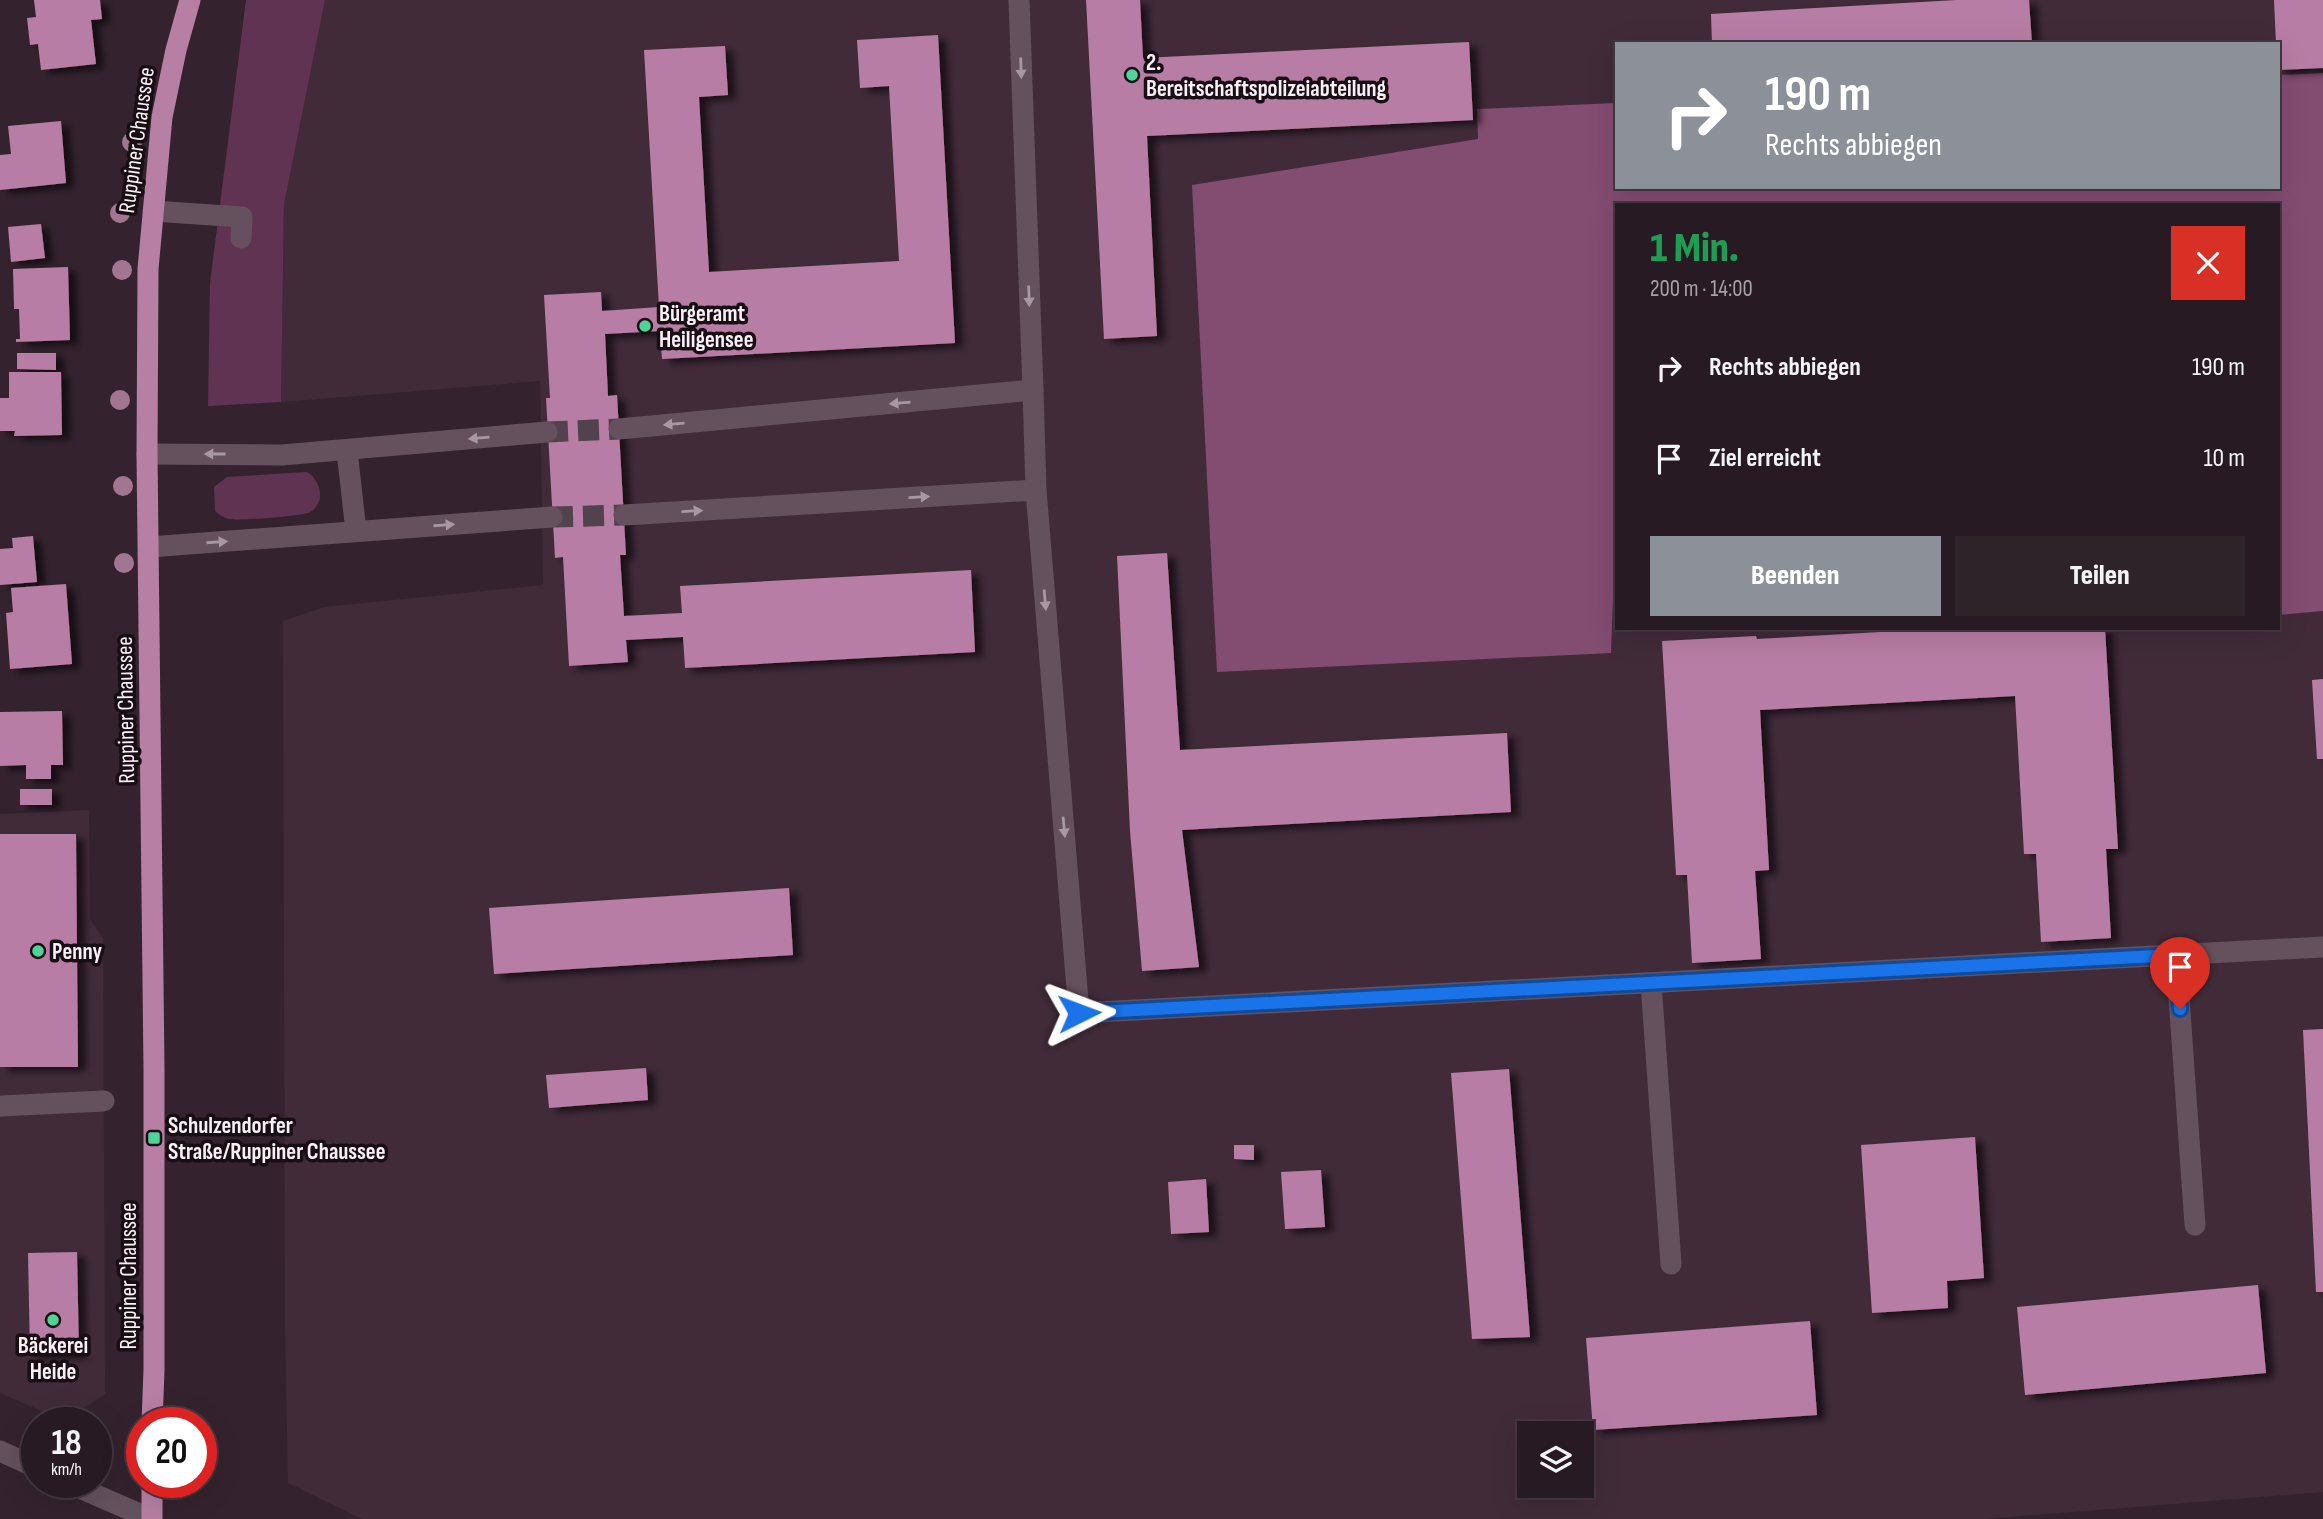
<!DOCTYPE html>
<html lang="de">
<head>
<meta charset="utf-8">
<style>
	:root { --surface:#271a22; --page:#2f232a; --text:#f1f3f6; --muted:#a4a1a5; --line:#433840; --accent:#8c9099 }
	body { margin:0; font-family:"Sofia Sans Condensed",sans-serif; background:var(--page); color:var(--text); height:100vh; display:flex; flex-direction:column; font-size:26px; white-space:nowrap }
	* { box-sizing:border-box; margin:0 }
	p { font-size:23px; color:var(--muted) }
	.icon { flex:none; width:38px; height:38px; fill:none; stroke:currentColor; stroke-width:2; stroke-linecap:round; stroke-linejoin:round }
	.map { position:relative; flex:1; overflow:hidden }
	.drawer { position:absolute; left:1615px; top:203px; width:665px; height:427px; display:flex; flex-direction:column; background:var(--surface); border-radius:0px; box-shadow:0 7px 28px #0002,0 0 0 2px var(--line) }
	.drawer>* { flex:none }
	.hud { position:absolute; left:1615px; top:42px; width:665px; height:147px; border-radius:0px; box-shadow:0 7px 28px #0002,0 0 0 2px var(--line); background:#8c9099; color:#fff; overflow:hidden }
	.tools { position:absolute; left:1517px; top:1421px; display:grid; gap:14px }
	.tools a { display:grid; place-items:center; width:77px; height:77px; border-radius:0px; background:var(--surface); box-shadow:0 7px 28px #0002,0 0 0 2px var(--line); font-size:35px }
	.speed { position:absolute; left:21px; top:1407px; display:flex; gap:14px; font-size:35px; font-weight:700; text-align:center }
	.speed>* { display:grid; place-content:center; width:91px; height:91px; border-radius:50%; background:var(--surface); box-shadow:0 7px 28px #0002,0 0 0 2px var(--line); line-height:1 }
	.speed small { font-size:18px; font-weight:400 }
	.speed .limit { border:10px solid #d22; background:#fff; color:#111 }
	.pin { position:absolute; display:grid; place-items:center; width:60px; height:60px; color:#fff; margin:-72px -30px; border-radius:50% 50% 50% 0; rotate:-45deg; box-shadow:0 0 7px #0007 }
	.pin .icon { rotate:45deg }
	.me { position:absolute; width:77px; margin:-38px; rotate:87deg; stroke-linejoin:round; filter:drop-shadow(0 0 5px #0008) }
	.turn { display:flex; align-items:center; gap:24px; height:147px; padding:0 35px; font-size:32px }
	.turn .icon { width:91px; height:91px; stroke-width:2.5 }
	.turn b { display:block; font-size:49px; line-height:60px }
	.round { display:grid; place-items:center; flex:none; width:74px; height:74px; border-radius:0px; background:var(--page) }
	.head { display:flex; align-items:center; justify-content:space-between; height:119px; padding:0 35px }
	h1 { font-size:42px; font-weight:800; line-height:52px; color:#1e9e55 }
	.button { display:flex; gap:14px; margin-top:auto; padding:14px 35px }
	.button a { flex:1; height:80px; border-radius:0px; background:var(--accent); color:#fff; font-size:28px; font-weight:800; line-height:80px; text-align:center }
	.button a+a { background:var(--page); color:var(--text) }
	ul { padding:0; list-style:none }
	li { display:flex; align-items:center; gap:21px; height:91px; padding:0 35px }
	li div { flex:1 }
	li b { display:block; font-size:26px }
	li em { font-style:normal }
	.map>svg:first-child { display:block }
</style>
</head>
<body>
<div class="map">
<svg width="2323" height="1519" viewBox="0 0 2323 1519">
	<defs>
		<filter id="shadow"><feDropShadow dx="8" dy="4.5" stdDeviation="3.5" flood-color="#0009"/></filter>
	</defs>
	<rect width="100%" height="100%" fill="#34232e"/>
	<g fill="#412b39" fill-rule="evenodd">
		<path d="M 325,0 L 2323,0 L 2323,1492 L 1984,1519 L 362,1519 L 288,1483 L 285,1332 L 283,621 L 324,607 L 543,585 L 540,381 L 281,402 L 284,204 ZM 1617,44 L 2278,44 L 2278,187 L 1617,187 ZM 1617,205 L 2278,205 L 2278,628 L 1617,628 ZM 1530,1433 L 1582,1433 L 1582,1486 L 1530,1486 Z"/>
		<path d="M 89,810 L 90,919 L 103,939 L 105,1394 L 64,1421 L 0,1393 L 0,814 Z"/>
	</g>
	<g fill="#603352">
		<path d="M 246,0 L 325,0 L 284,204 L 281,402 L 208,406 L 210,283 Z"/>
		<path d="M 307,472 C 321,480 327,504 308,513 C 300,516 239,521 230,519 C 224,518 220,515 215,511 L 214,487 L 227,477 Z"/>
	</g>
	<path fill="#834c71" d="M 2323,73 L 2323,611 L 2279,615 L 2278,205 L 1617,205 L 1617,597 L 1613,598 L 1611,653 L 1217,672 L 1192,185 L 1478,139 L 1477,109 L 1617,103 L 1617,187 L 2278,187 L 2279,75 Z"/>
	<g fill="#b87da4" filter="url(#shadow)">
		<path d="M 34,0 L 100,0 L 102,19 L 91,20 L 96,64 L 41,70 L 38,44 L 30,45 L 27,18 L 36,17 Z"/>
		<path d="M 1086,0 L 1140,0 L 1143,58 L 1469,42 L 1473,120 L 1147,136 L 1157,336 L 1104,339 Z"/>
		<path d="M 1957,0 L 2029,0 L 2032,44 L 1712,44 L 1711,14 Z"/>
		<path d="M 2274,0 L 2323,0 L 2323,68 L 2278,70 L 2278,44 L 2276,44 Z"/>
		<path d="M 938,35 L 955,343 L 662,359 L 660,331 L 605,334 L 608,396 L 617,395 L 626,555 L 620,555 L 624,616 L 682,613 L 680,586 L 971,570 L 975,652 L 685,668 L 683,637 L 626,640 L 628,662 L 569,666 L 563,557 L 555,558 L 546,398 L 550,398 L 544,295 L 601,292 L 602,311 L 659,307 L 644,50 L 725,46 L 728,95 L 699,97 L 709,272 L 899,261 L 889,86 L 860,88 L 857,40 Z"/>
		<path d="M 61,121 L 66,183 L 0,190 L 0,155 L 11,154 L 8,126 Z"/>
		<path d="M 41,224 L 45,258 L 11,262 L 8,227 Z"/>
		<path d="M 68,267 L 70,340 L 16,342 L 16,339 L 20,339 L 19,309 L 14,309 L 13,269 Z"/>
		<path d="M 17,353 L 56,353 L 56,370 L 17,369 Z"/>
		<path d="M 9,372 L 61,372 L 62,435 L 14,436 L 15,431 L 0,431 L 0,398 L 9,398 Z"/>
		<path d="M 33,536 L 37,582 L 0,585 L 0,549 L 13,548 L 12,538 Z"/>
		<path d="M 1167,553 L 1180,750 L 1507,733 L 1511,812 L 1182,830 L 1199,967 L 1142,971 L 1130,831 L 1117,556 Z"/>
		<path d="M 66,584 L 72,664 L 10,669 L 6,613 L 13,612 L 11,588 Z"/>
		<path d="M 1950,628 L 2105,628 L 2118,849 L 2106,849 L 2111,938 L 2041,942 L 2036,854 L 2024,854 L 2015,696 L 1760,710 L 1769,870 L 1755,871 L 1761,959 L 1692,963 L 1687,875 L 1676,875 L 1662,641 L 1756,636 L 1757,639 Z"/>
		<path d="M 2323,679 L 2323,759 L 2317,759 L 2312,680 Z"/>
		<path d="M 62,711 L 63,765 L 51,765 L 51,779 L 26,779 L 26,765 L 0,766 L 0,712 Z"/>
		<rect x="20" y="789" width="32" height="16"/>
		<path d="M 0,834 L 76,834 L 78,1067 L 0,1067 Z"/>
		<path d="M 789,888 L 793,955 L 494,974 L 489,908 Z"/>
		<path d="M 2323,1029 L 2323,1292 L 2316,1292 L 2303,1030 Z"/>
		<path d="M 646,1068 L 648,1100 L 549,1108 L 546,1075 Z"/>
		<path d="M 1509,1069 L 1530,1337 L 1472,1339 L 1451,1073 Z"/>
		<path d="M 1975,1137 L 1984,1278 L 1947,1281 L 1948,1308 L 1872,1313 L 1861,1145 Z"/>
		<path d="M 1234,1145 L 1254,1145 L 1254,1160 L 1234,1159 Z"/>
		<path d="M 1321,1170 L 1325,1227 L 1285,1229 L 1281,1172 Z"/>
		<path d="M 1206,1179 L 1209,1232 L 1171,1234 L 1168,1182 Z"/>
		<path d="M 77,1252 L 79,1354 L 30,1355 L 28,1253 Z"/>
		<path d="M 2258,1285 L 2266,1373 L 2025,1395 L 2017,1307 Z"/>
		<path d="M 1810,1321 L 1817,1415 L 1593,1430 L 1586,1338 Z"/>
	</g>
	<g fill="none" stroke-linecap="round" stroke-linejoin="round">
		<g stroke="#52424c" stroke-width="21" stroke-dasharray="21 10" stroke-linecap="butt">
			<path d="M 547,432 L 619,429"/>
			<path d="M 552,517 L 624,515"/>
		</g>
		<g stroke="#64515d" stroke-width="21">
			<path d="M 153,211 L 242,217 L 241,238"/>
			<path d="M 1033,390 L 1036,490"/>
			<path d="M 619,429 L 1033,390 L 1019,0"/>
			<path d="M 347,451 L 356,531"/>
			<path d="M 147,454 L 282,455 L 547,432"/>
			<path d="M 624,515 L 1036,490 L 1079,1013 L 2323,947"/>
			<path d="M 149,547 L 552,517"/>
			<path d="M 2176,955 L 2195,1225"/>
			<path d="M 1651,983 L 1671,1264"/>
			<path d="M 0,1106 L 104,1101"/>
			<path d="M 0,1451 L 37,1468"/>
			<path d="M 66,1482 L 151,1519"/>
		</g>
		<g stroke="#b77fa3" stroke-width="21">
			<path d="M 152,1423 L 154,1370 L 154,1069 L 147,454 L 148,269 L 162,117 L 176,50 L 190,0"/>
			<path d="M 152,1519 L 152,1482"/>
		</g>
	</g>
	<g fill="#a27692">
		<circle cx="132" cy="142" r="10"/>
		<circle cx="120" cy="213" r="10"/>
		<circle cx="122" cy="270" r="10"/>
		<circle cx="120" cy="400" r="10"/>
		<circle cx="123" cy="486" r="10"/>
		<circle cx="124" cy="563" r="10"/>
	</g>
	<defs><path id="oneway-solid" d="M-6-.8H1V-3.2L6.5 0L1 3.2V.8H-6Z" transform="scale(1.75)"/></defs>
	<g fill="#a898a2">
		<use href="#oneway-solid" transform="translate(1021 68) rotate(88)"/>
		<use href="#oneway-solid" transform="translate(1029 296) rotate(88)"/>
		<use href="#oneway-solid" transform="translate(900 403) rotate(175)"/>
		<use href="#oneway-solid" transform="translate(674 424) rotate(175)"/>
		<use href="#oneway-solid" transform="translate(479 438) rotate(175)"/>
		<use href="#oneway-solid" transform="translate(215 454) rotate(-180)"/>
		<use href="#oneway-solid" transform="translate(919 497) rotate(-3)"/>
		<use href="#oneway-solid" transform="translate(692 511) rotate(-3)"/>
		<use href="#oneway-solid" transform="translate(444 525) rotate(-4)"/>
		<use href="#oneway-solid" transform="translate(217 542) rotate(-4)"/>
		<use href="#oneway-solid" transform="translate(1045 600) rotate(85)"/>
		<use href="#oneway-solid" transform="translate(1064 827) rotate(85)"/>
	</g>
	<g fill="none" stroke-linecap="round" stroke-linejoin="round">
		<g stroke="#114b97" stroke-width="18">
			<path id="route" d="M 1079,1013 L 2176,955 L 2180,1009"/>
		</g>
		<use href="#route" stroke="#1a73e8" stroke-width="12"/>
	</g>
	<g fill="#50d398" stroke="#170f14" stroke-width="2.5">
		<circle cx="1132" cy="75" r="7"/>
		<circle cx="645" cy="326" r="7"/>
		<circle cx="38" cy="951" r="7"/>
		<rect x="147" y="1131" width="14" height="14" rx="3.5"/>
		<circle cx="53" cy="1320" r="7"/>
	</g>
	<g text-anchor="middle" stroke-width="7" stroke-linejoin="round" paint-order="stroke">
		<g font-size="23" font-weight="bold" fill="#fbeff6" stroke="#170f14" text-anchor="start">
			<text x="1146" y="70">2.<tspan x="1146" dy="26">Bereitschaftspolizeiabteilung</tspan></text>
			<text x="659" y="321">Bürgeramt<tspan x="659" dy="26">Heiligensee</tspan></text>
			<text x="52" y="959">Penny</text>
			<text x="168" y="1133">Schulzendorfer<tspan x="168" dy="26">Straße/Ruppiner Chaussee</tspan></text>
			<text x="53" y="1353" text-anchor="middle">Bäckerei<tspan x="53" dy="26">Heide</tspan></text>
		</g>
		<g font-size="23" fill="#fbeff6" stroke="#170f14">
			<text transform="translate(136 140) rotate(-82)" y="8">Ruppiner Chaussee</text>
			<text transform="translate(125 710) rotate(-91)" y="8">Ruppiner Chaussee</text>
			<text transform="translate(128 1276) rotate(-90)" y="8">Ruppiner Chaussee</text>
		</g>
	</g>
</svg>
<div class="tools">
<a><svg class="icon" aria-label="layers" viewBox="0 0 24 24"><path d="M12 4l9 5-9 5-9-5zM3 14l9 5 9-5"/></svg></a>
</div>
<div class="speed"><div>18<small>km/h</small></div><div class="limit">20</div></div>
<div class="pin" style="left:2180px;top:1009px;background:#d93025"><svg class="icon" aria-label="arrive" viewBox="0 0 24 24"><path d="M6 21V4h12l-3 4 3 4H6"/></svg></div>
<svg class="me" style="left:1079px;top:1013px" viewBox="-20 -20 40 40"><path d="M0-17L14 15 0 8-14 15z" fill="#1a73e8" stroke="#fff" stroke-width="4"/></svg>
<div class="hud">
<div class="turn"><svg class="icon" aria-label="right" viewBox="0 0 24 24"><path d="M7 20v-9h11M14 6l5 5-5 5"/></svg><div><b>190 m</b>Rechts abbiegen</div></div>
</div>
<section class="drawer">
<div class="head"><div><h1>1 Min.</h1><p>200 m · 14:00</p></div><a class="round" style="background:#d93025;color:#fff"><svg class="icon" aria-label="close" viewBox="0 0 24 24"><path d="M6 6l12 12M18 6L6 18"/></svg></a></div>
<ul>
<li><svg class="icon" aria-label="right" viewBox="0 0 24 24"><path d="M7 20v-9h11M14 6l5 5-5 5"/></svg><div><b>Rechts abbiegen</b></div><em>190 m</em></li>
<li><svg class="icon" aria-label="arrive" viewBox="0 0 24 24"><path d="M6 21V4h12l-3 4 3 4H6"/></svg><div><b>Ziel erreicht</b></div><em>10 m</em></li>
</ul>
<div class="button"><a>Beenden</a><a>Teilen</a></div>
</section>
</div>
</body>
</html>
